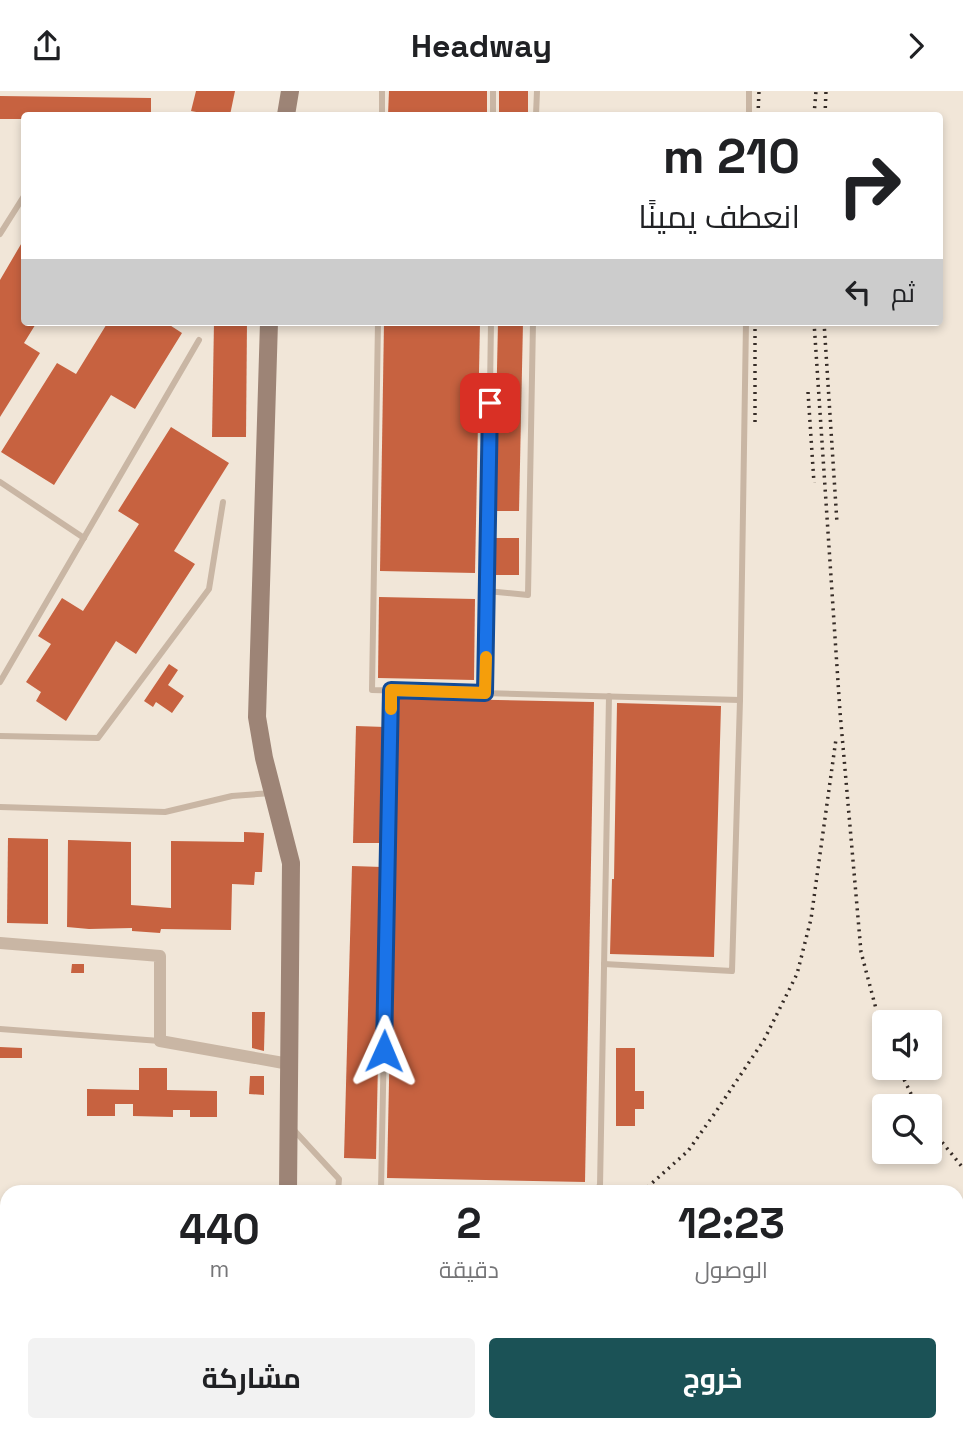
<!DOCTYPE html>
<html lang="ar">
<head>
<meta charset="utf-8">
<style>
	:root { --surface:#fff; --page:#f2f2f2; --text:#202124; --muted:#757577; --accent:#1b5256 }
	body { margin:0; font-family:"Space Grotesk",Cairo,sans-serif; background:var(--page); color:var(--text); direction:rtl; height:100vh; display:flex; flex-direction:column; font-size:26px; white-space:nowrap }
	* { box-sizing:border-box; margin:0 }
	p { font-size:23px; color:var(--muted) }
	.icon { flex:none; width:38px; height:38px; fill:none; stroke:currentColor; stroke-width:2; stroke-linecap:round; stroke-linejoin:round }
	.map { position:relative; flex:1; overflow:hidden; direction:ltr }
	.panel { position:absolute; left:0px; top:1094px; width:964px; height:247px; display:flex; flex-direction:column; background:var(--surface); border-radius:21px 21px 0 0; box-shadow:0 4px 10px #0003; direction:rtl }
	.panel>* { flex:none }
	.banner { position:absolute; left:21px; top:21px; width:922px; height:214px; border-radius:7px; box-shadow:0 4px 10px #0003; direction:rtl; background:#fff; color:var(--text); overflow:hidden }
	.tools { position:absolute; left:872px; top:919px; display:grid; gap:14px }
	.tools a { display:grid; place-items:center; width:70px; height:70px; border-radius:7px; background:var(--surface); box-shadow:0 4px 10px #0003; font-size:35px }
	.pin { position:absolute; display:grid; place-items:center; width:60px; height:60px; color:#fff; margin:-30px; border-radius:14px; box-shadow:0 4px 10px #0006 }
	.me { position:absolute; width:77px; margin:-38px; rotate:1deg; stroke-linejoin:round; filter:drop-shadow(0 0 5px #0008) }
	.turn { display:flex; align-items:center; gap:24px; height:147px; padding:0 28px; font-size:32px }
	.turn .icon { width:91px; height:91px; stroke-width:2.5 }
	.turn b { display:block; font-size:49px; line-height:60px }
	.then { display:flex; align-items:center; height:66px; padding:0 28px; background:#0003; gap:14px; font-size:26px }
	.eta { display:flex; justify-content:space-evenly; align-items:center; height:119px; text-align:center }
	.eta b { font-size:42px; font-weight:700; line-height:49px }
	.action { display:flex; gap:14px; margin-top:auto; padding:14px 28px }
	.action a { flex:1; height:80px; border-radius:7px; background:var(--accent); color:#fff; font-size:28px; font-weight:700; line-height:80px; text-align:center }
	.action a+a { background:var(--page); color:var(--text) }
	header { display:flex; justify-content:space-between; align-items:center; height:91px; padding:0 28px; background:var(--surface); font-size:32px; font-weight:700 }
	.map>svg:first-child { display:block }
</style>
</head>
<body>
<header><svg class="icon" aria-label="forward" viewBox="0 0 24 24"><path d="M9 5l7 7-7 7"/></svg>Headway<svg class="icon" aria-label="share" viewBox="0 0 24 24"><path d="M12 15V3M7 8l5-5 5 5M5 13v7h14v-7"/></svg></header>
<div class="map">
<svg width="963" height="1339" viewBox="0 0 963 1339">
	<rect width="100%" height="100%" fill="#f1e6d8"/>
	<g fill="#c76240">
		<path d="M 196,0 L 235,0 L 230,24 L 212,24 L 191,20 Z"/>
		<path d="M 389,0 L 487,0 L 487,24 L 388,24 Z"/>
		<rect x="499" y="0" width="29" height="24"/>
		<path d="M 0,5 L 151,7 L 151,24 L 24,24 L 24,28 L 0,28 Z"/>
		<path d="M 24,148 L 24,231 L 37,231 L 24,252 L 40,262 L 0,326 L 0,189 Z"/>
		<path d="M 108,231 L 165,231 L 182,242 L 135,318 L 111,304 L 54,394 L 1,361 L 57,272 L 76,283 Z"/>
		<path d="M 214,231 L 247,231 L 246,346 L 212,346 Z"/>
		<path d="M 384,231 L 480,231 L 475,482 L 380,480 Z"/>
		<path d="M 498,231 L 523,231 L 519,420 L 494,420 Z"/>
		<path d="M 171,336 L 229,372 L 174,460 L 195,473 L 136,563 L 116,550 L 66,630 L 36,610 L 41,601 L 26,591 L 51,553 L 38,545 L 62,507 L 83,520 L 139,433 L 118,420 Z"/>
		<rect x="495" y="447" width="24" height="37"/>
		<path d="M 379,506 L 475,508 L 474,589 L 378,587 Z"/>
		<path d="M 169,573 L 178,579 L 168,594 L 184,605 L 172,622 L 156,611 L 153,616 L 144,610 Z"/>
		<path d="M 397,607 L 594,611 L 585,1091 L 387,1087 Z"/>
		<path d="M 617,612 L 721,615 L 714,866 L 610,863 L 612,788 L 614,788 Z"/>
		<path d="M 356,635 L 385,636 L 382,752 L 353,752 Z"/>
		<path d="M 244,741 L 264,742 L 262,781 L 255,781 L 254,794 L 232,793 L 231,839 L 161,838 L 160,842 L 132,840 L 132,837 L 89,838 L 67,836 L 68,749 L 131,751 L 131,814 L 171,817 L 171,750 L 244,751 Z"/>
		<path d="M 8,747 L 48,748 L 48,833 L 7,832 Z"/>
		<path d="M 352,775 L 382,776 L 376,1068 L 344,1067 Z"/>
		<path d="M 72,873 L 84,873 L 84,882 L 71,882 Z"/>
		<path d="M 252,921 L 265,921 L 264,960 L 252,957 Z"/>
		<path d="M 0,956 L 22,957 L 22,967 L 0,967 Z"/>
		<path d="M 616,957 L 635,957 L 635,1000 L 644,1000 L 644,1018 L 635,1018 L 635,1035 L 616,1035 Z"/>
		<path d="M 139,977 L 167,977 L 167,999 L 217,1000 L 217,1026 L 190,1026 L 190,1019 L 173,1019 L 173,1026 L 133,1025 L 133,1013 L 115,1013 L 115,1025 L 87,1025 L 87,998 L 139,999 Z"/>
		<path d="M 250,985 L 264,985 L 264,1004 L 249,1003 Z"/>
	</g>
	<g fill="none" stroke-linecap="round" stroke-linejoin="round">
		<g stroke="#c9b6a4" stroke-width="6">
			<path d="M 382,24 L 382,0"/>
			<path d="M 493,24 L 493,0"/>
			<path d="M 536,24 L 537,0"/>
			<path d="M 749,24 L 749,0"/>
			<path d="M 0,143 L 24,105"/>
			<path d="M 378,231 L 372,599 L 740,609"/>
			<path d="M 491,231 L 487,500 L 528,504 L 533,231"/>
			<path d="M 0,391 L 84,447"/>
			<path d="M 0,591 L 199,249"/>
			<path d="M 391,599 L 381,1099 L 433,1101"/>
			<path d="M 486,602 L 487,500"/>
			<path d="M 0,645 L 98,647 L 209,498 L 223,411"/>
			<path d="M 0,716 L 165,721 L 232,705 L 272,702"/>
			<path d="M 604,873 L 732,880 L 740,609 L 746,231"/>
			<path d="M 0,938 L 160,950"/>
			<path d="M 292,1037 L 339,1088 L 338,1101"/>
			<path d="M 592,1101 L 600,1095 L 609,605"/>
		</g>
		<g stroke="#c9b6a4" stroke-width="12">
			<path d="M 0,852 L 160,865 L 160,950 L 289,973"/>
			<path d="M 228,1339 L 228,1334"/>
		</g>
		<g stroke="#9d8476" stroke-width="18">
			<path d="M 286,24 L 290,0"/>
			<path d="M 269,231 L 257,626 L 264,667 L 291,772 L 288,1101"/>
		</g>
		<g stroke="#776257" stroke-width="18">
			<path d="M 0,1241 L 7,1241"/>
			<path d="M 0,1260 L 7,1261"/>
			<path d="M 957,1283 L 963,1284"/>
			<path d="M 957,1305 L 963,1306"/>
		</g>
		<g stroke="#352b26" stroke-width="3.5" stroke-dasharray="2 5" stroke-linecap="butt">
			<path d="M 758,24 L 759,0"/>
			<path d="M 814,24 L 816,0"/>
			<path d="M 825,24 L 826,0"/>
			<path d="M 755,231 L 755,335"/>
			<path d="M 814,231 L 840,621 L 861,861 L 884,948"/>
			<path d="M 824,231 L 837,432"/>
			<path d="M 808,301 L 814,392"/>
			<path d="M 898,976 L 917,1015"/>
			<path d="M 929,1035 L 963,1077"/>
			<path d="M 642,1101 L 688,1060 L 715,1022 L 764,949 L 797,883 L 811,828 L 836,648"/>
			<path d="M 0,1205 L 7,1206"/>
			<path d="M 0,1216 L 7,1217"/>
			<path d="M 957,1254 L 963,1254"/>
		</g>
	</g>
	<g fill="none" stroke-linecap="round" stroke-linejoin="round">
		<g stroke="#114b97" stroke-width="18">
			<path id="route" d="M 384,960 L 391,599 L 485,602 L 490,312"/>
		</g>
		<use href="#route" stroke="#1a73e8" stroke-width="12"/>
		<path stroke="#f59e0b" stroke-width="12" d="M 391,618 L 391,599 L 485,602 L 486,566"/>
	</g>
</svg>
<div class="tools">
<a><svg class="icon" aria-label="sound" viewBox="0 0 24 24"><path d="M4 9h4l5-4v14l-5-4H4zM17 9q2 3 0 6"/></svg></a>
<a><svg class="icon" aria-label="search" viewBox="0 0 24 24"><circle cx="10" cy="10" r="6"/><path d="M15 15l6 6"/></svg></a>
</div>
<div class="pin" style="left:490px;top:312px;background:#d93025"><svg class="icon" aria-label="arrive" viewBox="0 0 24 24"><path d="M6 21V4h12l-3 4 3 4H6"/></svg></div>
<svg class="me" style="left:384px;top:960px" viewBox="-20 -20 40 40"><path d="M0-17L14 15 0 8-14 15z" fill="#1a73e8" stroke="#fff" stroke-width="4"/></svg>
<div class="banner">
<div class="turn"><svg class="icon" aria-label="right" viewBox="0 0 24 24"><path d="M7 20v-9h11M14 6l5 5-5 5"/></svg><div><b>210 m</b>انعطف يمينًا</div></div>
<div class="then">ثم<svg class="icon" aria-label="left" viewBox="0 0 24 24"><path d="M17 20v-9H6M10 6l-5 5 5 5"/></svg></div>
</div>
<section class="panel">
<div class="eta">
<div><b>12:23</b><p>الوصول</p></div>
<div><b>2</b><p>دقيقة</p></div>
<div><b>440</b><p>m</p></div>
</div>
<div class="action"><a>خروج</a><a>مشاركة</a></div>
</section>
</div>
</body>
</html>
